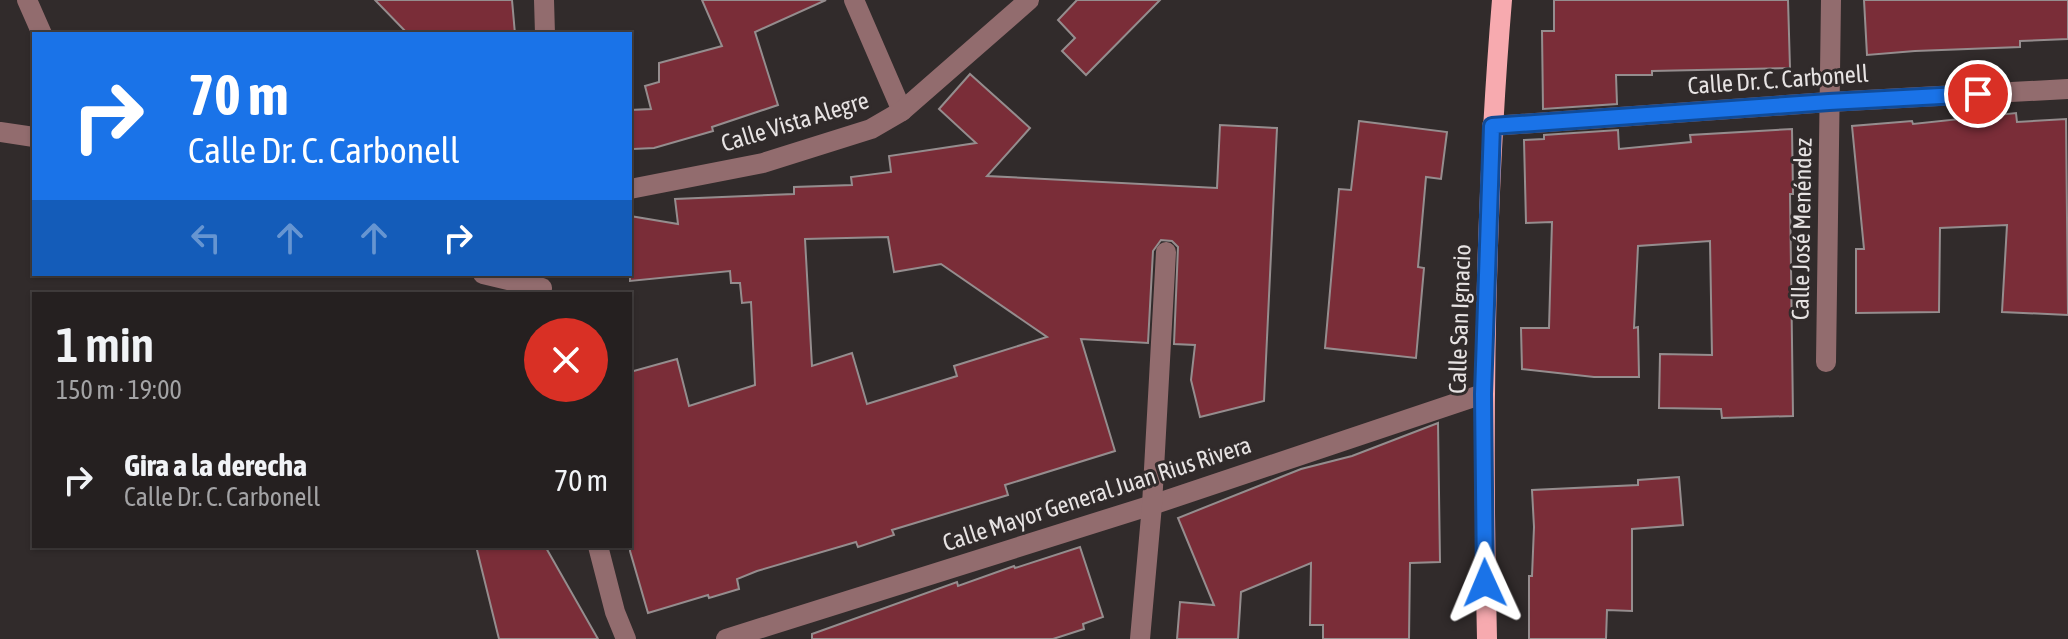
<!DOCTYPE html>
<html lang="es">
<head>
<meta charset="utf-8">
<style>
	:root { --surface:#252020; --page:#2d2829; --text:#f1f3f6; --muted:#a3a3a5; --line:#423e3e }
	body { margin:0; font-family:"Asap Condensed",sans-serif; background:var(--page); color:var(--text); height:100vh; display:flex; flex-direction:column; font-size:30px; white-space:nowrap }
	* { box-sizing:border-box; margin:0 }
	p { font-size:26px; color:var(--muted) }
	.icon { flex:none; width:44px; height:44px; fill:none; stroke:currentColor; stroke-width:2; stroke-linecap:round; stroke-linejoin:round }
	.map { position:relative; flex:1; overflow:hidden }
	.drawer { position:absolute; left:32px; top:292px; width:600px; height:256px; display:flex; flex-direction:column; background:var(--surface); border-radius:0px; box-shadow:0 2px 6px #0004,0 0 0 2px var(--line) }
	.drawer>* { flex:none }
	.banner { position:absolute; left:32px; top:32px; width:600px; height:244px; border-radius:0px; box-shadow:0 2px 6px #0004,0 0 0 2px var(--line); background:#1a73e8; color:#fff; overflow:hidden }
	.pin { position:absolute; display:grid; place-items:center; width:68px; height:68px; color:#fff; margin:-34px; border:4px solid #fff; border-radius:50%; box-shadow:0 2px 8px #0007 }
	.me { position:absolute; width:88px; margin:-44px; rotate:359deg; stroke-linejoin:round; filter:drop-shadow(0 0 6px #0008) }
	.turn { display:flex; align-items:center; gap:28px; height:168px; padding:0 24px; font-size:36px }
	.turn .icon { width:104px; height:104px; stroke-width:2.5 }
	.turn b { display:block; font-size:56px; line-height:68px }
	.lanes { display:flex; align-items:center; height:76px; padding:0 24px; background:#0003; justify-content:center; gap:40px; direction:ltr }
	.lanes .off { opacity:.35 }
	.round { display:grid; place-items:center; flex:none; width:84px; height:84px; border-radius:42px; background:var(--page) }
	.summary { display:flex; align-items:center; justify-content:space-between; height:136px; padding:0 24px }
	h1 { font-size:48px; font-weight:600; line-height:60px }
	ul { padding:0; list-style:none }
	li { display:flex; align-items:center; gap:24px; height:104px; padding:0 24px }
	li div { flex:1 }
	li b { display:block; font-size:30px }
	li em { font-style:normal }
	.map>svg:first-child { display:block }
</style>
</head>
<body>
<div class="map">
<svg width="2068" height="639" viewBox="0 0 2068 639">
	<rect width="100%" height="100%" fill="#312b2b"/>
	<g fill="#7a2d38" stroke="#958d8e" stroke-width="2" fill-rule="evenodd">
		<path d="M 375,0 L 512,0 L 515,34 L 408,34 Z"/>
		<path d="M 702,0 L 826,0 L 755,32 L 778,105 L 712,127 L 713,131 L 654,148 L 633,149 L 630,110 L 651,109 L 645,86 L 659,82 L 659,63 L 722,46 Z"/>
		<path d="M 1077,0 L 1160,0 L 1086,75 L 1062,51 L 1075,38 L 1058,20 Z"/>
		<path d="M 1554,0 L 1788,0 L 1790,68 L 1652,71 L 1652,75 L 1616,75 L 1617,104 L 1543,109 L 1542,31 L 1554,31 Z"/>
		<path d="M 1864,0 L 2068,0 L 2068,39 L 2020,41 L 2020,47 L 1915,51 L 1867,55 Z"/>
		<path d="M 970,74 L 1030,128 L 987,176 L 1217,188 L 1220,125 L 1277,128 L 1264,401 L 1200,417 L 1191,380 L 1195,345 L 1174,344 L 1178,247 L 1172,241 L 1161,240 L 1153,251 L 1148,343 L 1081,339 L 1115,451 L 1005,485 L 1008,495 L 892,530 L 894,535 L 858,547 L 856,542 L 757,571 L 737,579 L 739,589 L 709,598 L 708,595 L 648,613 L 630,551 L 630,372 L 677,359 L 689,406 L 755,385 L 751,302 L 742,303 L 740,283 L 731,283 L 730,271 L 630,281 L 630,216 L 678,224 L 675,199 L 794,194 L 794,187 L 852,185 L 851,177 L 891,172 L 889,156 L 976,143 L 939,109 ZM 888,237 L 894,272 L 941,264 L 1047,337 L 954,366 L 957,376 L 867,404 L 852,353 L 812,366 L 805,239 Z"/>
		<path d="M 2016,113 L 2017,122 L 2066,119 L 2068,315 L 2002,312 L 2007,225 L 1940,228 L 1939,312 L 1856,313 L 1856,249 L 1864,249 L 1852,126 L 1912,121 L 1913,124 Z"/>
		<path d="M 1359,121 L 1447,132 L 1441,179 L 1426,177 L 1418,267 L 1424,268 L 1416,358 L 1325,348 L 1339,189 L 1351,190 Z"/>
		<path d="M 1792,129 L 1793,194 L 1790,194 L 1793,416 L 1722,418 L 1721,409 L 1659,408 L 1660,354 L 1712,355 L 1710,241 L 1638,246 L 1634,328 L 1638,327 L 1639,377 L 1594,377 L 1522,369 L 1521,328 L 1549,328 L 1552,222 L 1526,223 L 1524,140 L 1544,139 L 1544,135 L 1618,130 L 1619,149 L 1691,142 L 1690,135 Z"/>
		<path d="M 1438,423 L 1440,562 L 1410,563 L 1409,639 L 1323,639 L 1323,625 L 1310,625 L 1311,563 L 1241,592 L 1238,639 L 1177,639 L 1180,602 L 1214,605 L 1178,518 L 1301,469 L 1352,456 Z"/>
		<path d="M 1679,477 L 1683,525 L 1632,529 L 1632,611 L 1607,610 L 1606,639 L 1529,639 L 1529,576 L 1532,576 L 1534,527 L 1532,490 L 1638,485 L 1638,480 Z"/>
		<path d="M 476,546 L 545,546 L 598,639 L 499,639 Z"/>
		<path d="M 1080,547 L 1103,617 L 1083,624 L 1084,629 L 1053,639 L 812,639 L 812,634 L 957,582 L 958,586 L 1014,566 L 1015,568 Z"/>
	</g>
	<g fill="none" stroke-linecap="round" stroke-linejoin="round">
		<g stroke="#926c6e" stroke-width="20">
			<path d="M 27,0 L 42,34"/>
			<path d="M 544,0 L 545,34"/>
			<path d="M 854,0 L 902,111"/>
			<path d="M 1492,126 L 1829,102 L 2068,89"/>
			<path d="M 0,132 L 34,137"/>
			<path d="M 630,189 L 763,163 L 871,129 L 902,111 L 1029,0"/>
			<path d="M 483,274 L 542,288"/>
			<path d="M 1826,362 L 1831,0"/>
			<path d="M 598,546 L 615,612 L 626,639"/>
			<path d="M 726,639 L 1152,505 L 1483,394"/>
			<path d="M 1140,639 L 1152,505 L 1166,252"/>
		</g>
		<path stroke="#f7aaaf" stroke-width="20" d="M 1487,639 C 1482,426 1484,213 1502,0"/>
	</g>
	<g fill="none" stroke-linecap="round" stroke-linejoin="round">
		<g stroke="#114b97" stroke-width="20">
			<path id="route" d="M 1485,583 L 1483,394 L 1492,126 L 1829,102 L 1978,94"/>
		</g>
		<use href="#route" stroke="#1a73e8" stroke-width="14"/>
	</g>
	<g text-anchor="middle" stroke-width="6" stroke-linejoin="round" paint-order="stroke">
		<g font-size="24" fill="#e7e3e3" stroke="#312b2b">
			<text transform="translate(1778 80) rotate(-4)" y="8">Calle Dr. C. Carbonell</text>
			<text transform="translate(795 122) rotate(-17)" y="8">Calle Vista Alegre</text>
			<text transform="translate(1802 229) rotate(-89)" y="8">Calle José Menéndez</text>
			<text transform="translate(1460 319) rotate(-88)" y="8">Calle San Ignacio</text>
			<text transform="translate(1097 494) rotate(-18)" y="8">Calle Mayor General Juan Rius Rivera</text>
		</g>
	</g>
</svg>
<div class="pin" style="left:1978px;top:94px;background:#d93025"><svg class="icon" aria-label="arrive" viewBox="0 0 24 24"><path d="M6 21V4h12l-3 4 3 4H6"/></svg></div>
<svg class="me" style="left:1485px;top:583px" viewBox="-20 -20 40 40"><path d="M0-17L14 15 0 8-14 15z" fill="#1a73e8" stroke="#fff" stroke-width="4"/></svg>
<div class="banner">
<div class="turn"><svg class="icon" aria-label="right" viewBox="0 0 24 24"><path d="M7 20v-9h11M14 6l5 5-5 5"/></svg><div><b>70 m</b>Calle Dr. C. Carbonell</div></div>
<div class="lanes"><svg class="icon off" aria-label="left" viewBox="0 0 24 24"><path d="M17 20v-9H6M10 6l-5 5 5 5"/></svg><svg class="icon off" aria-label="ahead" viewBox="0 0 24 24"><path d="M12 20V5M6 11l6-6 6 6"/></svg><svg class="icon off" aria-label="ahead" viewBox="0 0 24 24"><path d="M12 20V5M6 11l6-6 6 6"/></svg><svg class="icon" aria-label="right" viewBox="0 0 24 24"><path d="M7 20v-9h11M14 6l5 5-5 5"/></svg></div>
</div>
<section class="drawer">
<div class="summary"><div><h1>1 min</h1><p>150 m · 19:00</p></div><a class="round" style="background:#d93025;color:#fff"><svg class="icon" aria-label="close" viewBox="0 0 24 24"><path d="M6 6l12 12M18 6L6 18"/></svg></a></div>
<ul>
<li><svg class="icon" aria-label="right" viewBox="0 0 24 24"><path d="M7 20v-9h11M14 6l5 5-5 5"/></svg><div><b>Gira a la derecha</b><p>Calle Dr. C. Carbonell</p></div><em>70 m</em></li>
</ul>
</section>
</div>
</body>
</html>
